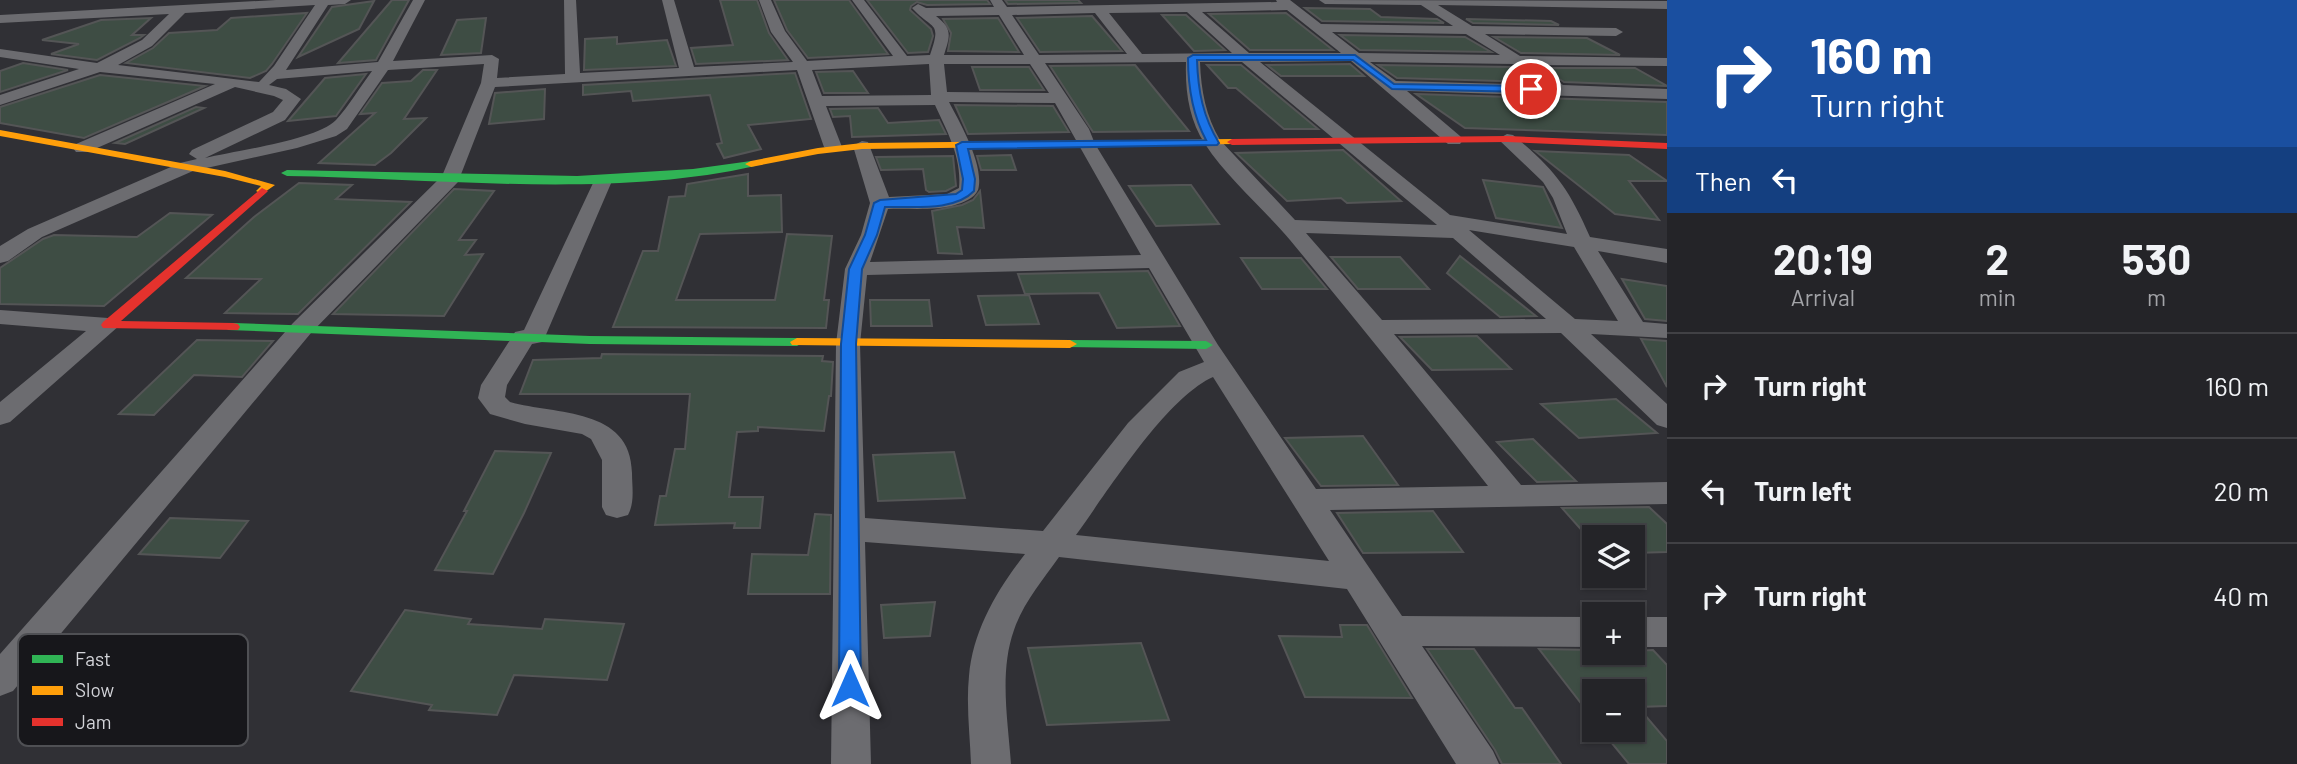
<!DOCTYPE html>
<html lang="en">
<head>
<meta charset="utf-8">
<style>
	:root { --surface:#242428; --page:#2c2c30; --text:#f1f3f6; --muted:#a3a4a8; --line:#414145 }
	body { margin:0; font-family:Barlow,sans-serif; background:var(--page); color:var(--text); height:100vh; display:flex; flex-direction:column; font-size:26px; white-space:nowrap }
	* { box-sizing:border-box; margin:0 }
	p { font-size:23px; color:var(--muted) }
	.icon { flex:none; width:38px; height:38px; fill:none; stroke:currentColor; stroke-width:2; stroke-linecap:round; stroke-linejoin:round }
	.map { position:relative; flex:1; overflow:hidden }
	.panel { display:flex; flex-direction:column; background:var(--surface); width:630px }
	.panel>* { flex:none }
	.guide { background:#1a4fa0; color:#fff; overflow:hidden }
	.controls { position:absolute; left:1582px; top:525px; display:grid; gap:14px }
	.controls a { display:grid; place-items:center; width:63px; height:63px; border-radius:0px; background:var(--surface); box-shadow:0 2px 5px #0004,0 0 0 2px var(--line); font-size:35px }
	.pin { position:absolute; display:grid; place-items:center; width:60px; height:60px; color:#fff; margin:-30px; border:4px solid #fff; border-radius:50%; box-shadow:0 2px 7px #0007 }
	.me { position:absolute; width:77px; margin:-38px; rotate:0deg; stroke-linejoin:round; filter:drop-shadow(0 0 5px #0008) }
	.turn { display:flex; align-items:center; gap:24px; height:147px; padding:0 28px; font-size:32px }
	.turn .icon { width:91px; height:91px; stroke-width:2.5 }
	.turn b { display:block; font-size:49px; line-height:60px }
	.then { display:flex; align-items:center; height:66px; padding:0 28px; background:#0003; gap:14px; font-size:26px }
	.eta { display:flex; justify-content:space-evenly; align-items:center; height:119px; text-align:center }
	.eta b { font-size:42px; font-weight:700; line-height:49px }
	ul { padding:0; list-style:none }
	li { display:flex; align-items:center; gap:21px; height:105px; padding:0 28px; border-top:2px solid var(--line) }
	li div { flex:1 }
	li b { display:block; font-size:26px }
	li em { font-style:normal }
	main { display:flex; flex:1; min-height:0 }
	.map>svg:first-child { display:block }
</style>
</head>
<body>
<main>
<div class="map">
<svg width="1667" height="764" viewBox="0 0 1667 764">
	<rect width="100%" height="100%" fill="#303035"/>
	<g fill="#3e4d44" stroke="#545556" stroke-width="2">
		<path d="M 392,0 L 409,0 L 376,60 L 338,63 Z"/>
		<path d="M 720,0 L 757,0 L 769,33 L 788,60 L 696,64 L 691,48 L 733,45 Z"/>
		<path d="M 774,0 L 849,0 L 888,54 L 808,58 L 787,30 Z"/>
		<path d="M 867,0 L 987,0 L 990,4 L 927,5 L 917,2 L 911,6 L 910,10 L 931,29 L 933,36 L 928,52 L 908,53 Z"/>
		<path d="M 1005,0 L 1078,0 L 1081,3 L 1008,4 Z"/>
		<path d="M 374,1 L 359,29 L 298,57 L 332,7 Z"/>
		<path d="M 1305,8 L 1370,9 L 1381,17 L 1437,19 L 1444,23 L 1322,21 Z"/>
		<path d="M 307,13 L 272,64 L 266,71 L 250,78 L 126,63 L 153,48 L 169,33 L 217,30 L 231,18 Z"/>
		<path d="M 1286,13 L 1333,50 L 1250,50 L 1209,14 Z"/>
		<path d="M 1162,15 L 1186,15 L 1225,50 L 1194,51 Z"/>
		<path d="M 1092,16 L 1122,51 L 1040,52 L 1017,18 Z"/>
		<path d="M 151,18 L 132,35 L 144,35 L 140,38 L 97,60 L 51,54 L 79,44 L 42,40 L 101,20 Z"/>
		<path d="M 486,18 L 481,53 L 441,55 L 457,20 Z"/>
		<path d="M 998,18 L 1019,52 L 948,51 L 951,33 L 943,19 Z"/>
		<path d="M 1466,19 L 1551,21 L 1559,25 L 1473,23 Z"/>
		<path d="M 1340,35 L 1465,37 L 1491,52 L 1360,50 Z"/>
		<path d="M 617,37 L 617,44 L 667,40 L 676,66 L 584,70 L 585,39 Z"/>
		<path d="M 1494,37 L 1587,38 L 1620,55 L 1521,53 Z"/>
		<path d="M 23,63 L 68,70 L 0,92 L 0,71 Z"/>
		<path d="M 1350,64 L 1364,76 L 1281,76 L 1267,65 Z"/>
		<path d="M 1135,65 L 1189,131 L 1093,132 L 1050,66 Z"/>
		<path d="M 1207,65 L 1241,65 L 1318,129 L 1284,129 L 1236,88 L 1228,88 Z"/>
		<path d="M 1378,65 L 1513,67 L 1534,82 L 1397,78 Z"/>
		<path d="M 972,67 L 1029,67 L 1044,90 L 980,90 Z"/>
		<path d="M 1542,68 L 1635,68 L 1667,86 L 1564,82 Z"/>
		<path d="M 423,70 L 437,70 L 404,119 L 426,118 L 391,153 L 375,165 L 319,163 L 375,113 L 360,114 L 382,83 L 411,81 Z"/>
		<path d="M 853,71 L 868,93 L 824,93 L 816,72 Z"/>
		<path d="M 795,73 L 811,119 L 748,125 L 761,149 L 724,158 L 717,144 L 722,143 L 710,95 L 633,101 L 631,91 L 583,95 L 583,85 Z"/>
		<path d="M 366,74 L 336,116 L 288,121 L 325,78 Z"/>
		<path d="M 100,75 L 205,86 L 84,138 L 0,123 L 0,107 Z"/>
		<path d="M 545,89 L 544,119 L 489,124 L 495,93 Z"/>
		<path d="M 1416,94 L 1667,102 L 1667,135 L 1465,128 Z"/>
		<path d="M 955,105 L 1053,106 L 1069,132 L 968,134 Z"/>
		<path d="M 196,107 L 204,108 L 125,144 L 115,143 Z"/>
		<path d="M 878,108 L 888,123 L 939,120 L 946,134 L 852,137 L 850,116 L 833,117 L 830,109 Z"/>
		<path d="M 1343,150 L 1401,201 L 1347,203 L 1341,198 L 1287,201 L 1236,153 Z"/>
		<path d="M 1535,151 L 1629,155 L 1667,181 L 1629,181 L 1659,220 L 1615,214 Z"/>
		<path d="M 1011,155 L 1016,170 L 981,170 L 977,156 Z"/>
		<path d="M 953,156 L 956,186 L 946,191 L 929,192 L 926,190 L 923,169 L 881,170 L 876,157 Z"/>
		<path d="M 748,174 L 748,196 L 781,195 L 782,232 L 700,234 L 676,300 L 775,300 L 787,234 L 832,236 L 824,300 L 829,300 L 826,328 L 613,327 L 643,251 L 658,251 L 669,197 L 685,196 L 687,184 Z"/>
		<path d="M 1483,180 L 1543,187 L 1562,228 L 1496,218 Z"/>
		<path d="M 299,183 L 352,185 L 336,199 L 411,202 L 298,314 L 225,313 L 261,279 L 186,278 L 254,217 Z"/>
		<path d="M 1181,185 L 1191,185 L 1219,224 L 1156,226 L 1129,186 Z"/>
		<path d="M 454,189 L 494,191 L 459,240 L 476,240 L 465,255 L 483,254 L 444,316 L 333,314 Z"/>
		<path d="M 980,191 L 984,228 L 957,227 L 962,254 L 938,253 L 932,211 L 962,205 L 973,200 Z"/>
		<path d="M 170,213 L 212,215 L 104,306 L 0,304 L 0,268 L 43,239 L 54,235 L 137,237 Z"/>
		<path d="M 1460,256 L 1536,316 L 1500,317 L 1447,273 Z"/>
		<path d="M 1331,257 L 1400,257 L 1429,289 L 1358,289 Z"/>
		<path d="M 1241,258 L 1301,258 L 1327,289 L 1262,289 Z"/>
		<path d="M 1148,271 L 1180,326 L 1117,328 L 1099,293 L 1025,294 L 1018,274 Z"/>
		<path d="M 1622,279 L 1667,286 L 1667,321 L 1645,319 Z"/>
		<path d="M 1029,295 L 1039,324 L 986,325 L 978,296 Z"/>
		<path d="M 870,300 L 929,300 L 932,326 L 871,326 Z"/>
		<path d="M 1477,336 L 1511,369 L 1432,370 L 1400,337 Z"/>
		<path d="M 1641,339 L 1667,341 L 1667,387 Z"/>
		<path d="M 197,340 L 273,341 L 242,377 L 194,375 L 154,415 L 119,414 Z"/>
		<path d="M 602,354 L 823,356 L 822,361 L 833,362 L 831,396 L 829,396 L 824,431 L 758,427 L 758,431 L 737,432 L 729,497 L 763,497 L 760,528 L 734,528 L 735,523 L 655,525 L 660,496 L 666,496 L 675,449 L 685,449 L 690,394 L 520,394 L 533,360 L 601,358 Z"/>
		<path d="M 1616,399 L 1657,433 L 1579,438 L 1541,404 Z"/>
		<path d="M 1363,436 L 1398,485 L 1321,486 L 1285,438 Z"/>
		<path d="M 1533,439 L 1576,481 L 1537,482 L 1497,442 Z"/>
		<path d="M 495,451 L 551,453 L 524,513 L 493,574 L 435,570 L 467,511 L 464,511 Z"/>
		<path d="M 954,452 L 965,498 L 878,501 L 873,455 Z"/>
		<path d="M 1649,507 L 1667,524 L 1667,552 L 1633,553 L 1633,537 L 1594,537 L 1594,544 L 1562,508 Z"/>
		<path d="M 1433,511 L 1463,552 L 1363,553 L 1337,513 Z"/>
		<path d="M 815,514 L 831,515 L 830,594 L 748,594 L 752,554 L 808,555 Z"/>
		<path d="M 170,518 L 248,521 L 220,558 L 139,554 Z"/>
		<path d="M 935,602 L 930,636 L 884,638 L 881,605 Z"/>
		<path d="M 405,610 L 471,619 L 468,624 L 542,629 L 545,619 L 624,624 L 607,680 L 514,675 L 497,715 L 429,710 L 432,705 L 351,691 Z"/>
		<path d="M 1340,625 L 1367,625 L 1412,698 L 1305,697 L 1279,636 L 1342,637 Z"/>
		<path d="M 1141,643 L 1169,720 L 1047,725 L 1028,648 Z"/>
		<path d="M 1427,649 L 1474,649 L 1515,708 L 1522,708 L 1561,764 L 1502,764 L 1495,750 Z"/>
		<path d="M 1539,649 L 1594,650 L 1594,653 L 1653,650 L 1667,665 L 1667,706 L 1638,707 L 1667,741 L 1667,764 L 1629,764 L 1601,730 L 1633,730 L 1633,691 L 1594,691 L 1594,720 Z"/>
	</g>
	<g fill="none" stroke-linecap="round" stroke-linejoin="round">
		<g fill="#6c6c70" fill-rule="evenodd">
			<path d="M 276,0 L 351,0 L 345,4 L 328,5 L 286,70 L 378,62 L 413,0 L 425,0 L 393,61 L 492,55 L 499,59 L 497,78 L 565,74 L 564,0 L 576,0 L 580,73 L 679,68 L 662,0 L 674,0 L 694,67 L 793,62 L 771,32 L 759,0 L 771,0 L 785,31 L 807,61 L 893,56 L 852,0 L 864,0 L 907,56 L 930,55 C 942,20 933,31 912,8 L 918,4 L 926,8 L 994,7 L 990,0 L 1002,0 L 1007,7 L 1277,2 L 1276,0 L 1290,0 L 1321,24 L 1453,26 L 1421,5 L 1325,4 L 1319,0 L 1667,1 L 1667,9 L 1438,5 L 1472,26 L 1616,28 L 1623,32 L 1616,36 L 1485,34 L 1520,56 L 1667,58 L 1667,66 L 1533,65 L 1563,85 L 1667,89 L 1667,99 L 1407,91 L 1460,136 L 1463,140 L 1460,144 L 1448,144 L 1351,61 L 1260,62 L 1450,215 L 1567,234 L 1553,198 L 1543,182 L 1498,139 L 1507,134 L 1513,135 C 1555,170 1568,187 1590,237 L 1667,249 L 1667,263 L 1598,251 L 1643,322 L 1667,324 L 1667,338 L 1591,334 L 1667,404 L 1667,428 L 1657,425 L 1561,333 L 1394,334 L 1521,485 L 1667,482 L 1667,504 L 1330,510 L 1402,616 L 1594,617 L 1594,647 L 1422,646 L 1493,751 L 1499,764 L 1456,764 L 1347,589 L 1059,557 C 1043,580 1023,603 1014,630 C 999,672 1008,721 1011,764 L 971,764 C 970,736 966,705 969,676 C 973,630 997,590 1025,554 L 865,542 L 871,764 L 831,764 L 836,344 L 845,269 L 861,235 L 870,203 L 853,146 L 862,141 L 868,142 L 889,197 L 947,194 L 959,188 C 962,158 947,131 935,105 L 826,106 L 842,147 L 833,152 L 824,147 L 797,70 L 495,87 L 458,182 L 311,333 L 13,691 L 0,696 L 0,654 L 293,323 L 442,176 L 481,83 L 484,64 L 388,70 L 347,129 L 336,136 L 297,148 L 193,171 L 42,237 L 8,261 L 0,263 L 0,246 L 28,229 L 180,163 L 197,159 L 189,154 L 192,150 L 273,112 L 283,100 L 274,96 L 235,87 L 88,152 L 76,152 L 73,148 L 76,144 L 215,84 L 100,72 L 0,105 L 0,95 L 79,69 L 0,57 L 0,49 L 97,63 L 142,40 L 169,14 L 0,23 L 0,15 ZM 315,5 L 274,66 L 259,82 L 118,65 L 152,46 L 185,13 ZM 1287,10 L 1341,53 L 1249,53 L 1202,12 ZM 1187,12 L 1232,53 L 1142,54 L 1109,13 ZM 1095,13 L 1127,54 L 1039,55 L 1012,15 ZM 999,15 L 1024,55 L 944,55 C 950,36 953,29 936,16 ZM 1332,32 L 1466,34 L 1500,55 L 1359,53 ZM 1186,62 C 1185,91 1189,120 1205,144 C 1227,178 1264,209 1290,240 C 1357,321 1423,403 1488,486 L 1316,489 L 1218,345 L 1095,144 L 1089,129 L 1045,63 ZM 1200,62 L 1242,62 L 1437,225 L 1295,220 L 1220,140 C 1206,116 1201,91 1200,62 ZM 1370,62 L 1514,64 L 1542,85 L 1396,81 ZM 929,64 L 931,95 L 822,96 L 812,70 ZM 944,64 L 1030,64 L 1049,93 L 947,92 ZM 372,71 C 360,87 349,106 336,120 C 317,140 234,151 205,158 L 285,120 L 301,99 L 286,89 L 269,85 L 277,79 ZM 949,102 L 1055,103 L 1141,255 L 870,262 L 888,209 C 909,208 935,211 955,205 C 962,203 975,198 978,190 C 985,166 960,123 949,102 ZM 1469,230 L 1574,247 L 1618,321 L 1575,319 ZM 1306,233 L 1453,238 L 1546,319 L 1382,320 ZM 1149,268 L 1204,362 L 1179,372 L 1128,423 L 1043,531 L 865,518 L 860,344 L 867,275 ZM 1213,377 L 1329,561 L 1076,535 C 1108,491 1166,398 1213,377 Z"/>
			<path d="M 603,175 L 612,181 L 545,337 L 542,342 L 532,344 L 507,385 L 505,397 L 510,402 C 556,415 631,407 632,473 C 632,487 635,502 628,515 L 617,518 L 606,515 L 602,507 L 602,460 L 591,439 L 582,434 L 525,424 L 490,414 L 478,398 L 481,385 L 512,337 L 515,332 L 524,330 L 594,181 Z"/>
			<path d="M 0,310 L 108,318 L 117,320 L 120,325 L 10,422 L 0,425 L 0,402 L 86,331 L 0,324 Z"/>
			<rect x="1633" y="617" width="34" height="30"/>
		</g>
		<g fill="#30b455" fill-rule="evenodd">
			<path d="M 751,161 L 755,162 L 755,166 C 610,199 436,178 287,176 L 281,173 L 287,170 L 577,176 L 693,169 Z"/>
			<path d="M 233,323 L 590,336 L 797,338 L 804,342 L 797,346 L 590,344 L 228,330 L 226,327 L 228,324 Z"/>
			<path d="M 1070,340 L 1206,341 L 1213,345 L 1206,349 L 1065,347 L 1063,344 Z"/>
		</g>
		<g fill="#ff9f0a" fill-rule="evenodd">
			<path d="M 0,130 L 225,171 L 275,185 L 262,194 L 256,191 L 261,186 L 225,177 L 0,136 Z"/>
			<path d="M 1232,139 L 1237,142 L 1236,144 L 862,149 L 818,154 L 751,167 L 745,164 L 751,161 L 818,148 L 862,143 Z"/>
			<path d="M 797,338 L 1070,340 L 1077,344 L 1070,348 L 792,345 L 790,342 Z"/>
		</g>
		<g fill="#e5322d" fill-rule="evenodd">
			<path d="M 1507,136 L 1667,143 L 1667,149 L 1507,142 L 1232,145 L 1227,142 L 1232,139 Z"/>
			<path d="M 262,188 L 268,191 L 266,193 L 121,321 L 233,323 L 238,324 L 240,327 L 238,330 L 103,328 L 101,325 L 103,322 Z"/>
		</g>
	</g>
	<path fill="#1a73e8" stroke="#114b97" stroke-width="2" d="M 1193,55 L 1355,55 L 1394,84 L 1531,86 L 1536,89 L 1531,92 L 1392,89 L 1353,60 L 1197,60 C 1198,91 1203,117 1219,143 L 1217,145 L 968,149 L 975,179 L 974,191 C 954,212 912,206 885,207 L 877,235 L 862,269 L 856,344 L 861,686 L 858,693 L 850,696 L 842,693 L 839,686 L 841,344 L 849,269 L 865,235 L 874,203 L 880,200 L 956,194 L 962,190 L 963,179 L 956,145 L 962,142 L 1206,140 C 1192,114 1188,87 1188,58 Z"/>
	<rect x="18" y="634" width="230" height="112" rx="10" fill="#17171b" stroke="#4f5054" stroke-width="2"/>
	<rect x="32" y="655" width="31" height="8" fill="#30b455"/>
	<rect x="32" y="686" width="31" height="9" fill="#ff9f0a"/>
	<rect x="32" y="718" width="31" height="8" fill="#e5322d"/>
	<g font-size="19" fill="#d3d4d9">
		<text x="75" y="666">Fast</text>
		<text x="75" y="697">Slow</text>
		<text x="75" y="729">Jam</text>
	</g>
</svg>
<div class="controls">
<a><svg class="icon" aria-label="layers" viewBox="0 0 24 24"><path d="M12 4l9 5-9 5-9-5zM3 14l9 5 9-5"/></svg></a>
<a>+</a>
<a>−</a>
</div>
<div class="pin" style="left:1531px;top:89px;background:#d93025"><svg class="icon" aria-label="arrive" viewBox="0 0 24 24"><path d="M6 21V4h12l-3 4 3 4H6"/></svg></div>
<svg class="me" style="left:850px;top:686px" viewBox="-20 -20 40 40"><path d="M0-17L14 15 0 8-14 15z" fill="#1a73e8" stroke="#fff" stroke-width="4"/></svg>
</div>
<section class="panel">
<div class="guide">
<div class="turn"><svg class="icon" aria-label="right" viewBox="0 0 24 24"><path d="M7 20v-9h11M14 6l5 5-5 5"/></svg><div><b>160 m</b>Turn right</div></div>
<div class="then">Then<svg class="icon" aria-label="left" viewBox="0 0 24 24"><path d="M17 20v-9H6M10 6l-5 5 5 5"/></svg></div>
</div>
<div class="eta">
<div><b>20:19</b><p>Arrival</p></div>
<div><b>2</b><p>min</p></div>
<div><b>530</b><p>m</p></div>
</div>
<ul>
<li><svg class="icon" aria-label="right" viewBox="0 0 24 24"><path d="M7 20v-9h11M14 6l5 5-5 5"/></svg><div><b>Turn right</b></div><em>160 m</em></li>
<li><svg class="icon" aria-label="left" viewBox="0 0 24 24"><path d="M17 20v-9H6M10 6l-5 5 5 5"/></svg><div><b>Turn left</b></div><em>20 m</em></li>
<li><svg class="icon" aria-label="right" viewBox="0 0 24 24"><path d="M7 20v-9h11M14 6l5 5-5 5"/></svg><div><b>Turn right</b></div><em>40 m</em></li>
</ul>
</section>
</main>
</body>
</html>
